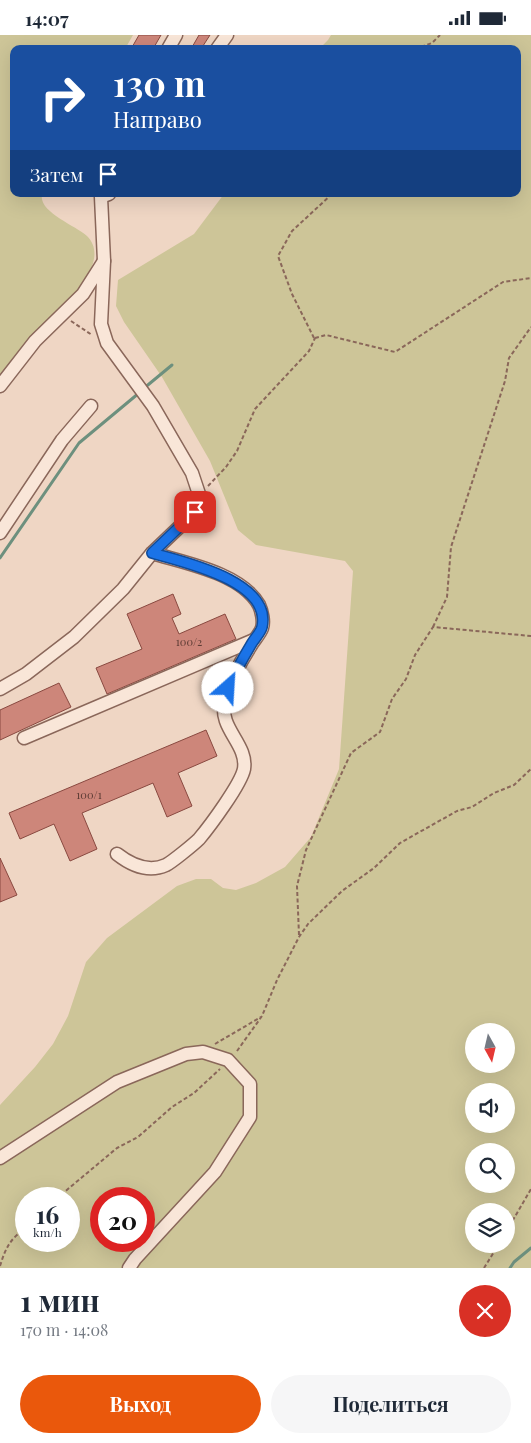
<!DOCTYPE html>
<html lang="ru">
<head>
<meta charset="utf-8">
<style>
	:root { --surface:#fff; --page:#f6f6f7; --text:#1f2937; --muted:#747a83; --accent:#ea580c }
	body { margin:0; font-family:"Playfair Display",serif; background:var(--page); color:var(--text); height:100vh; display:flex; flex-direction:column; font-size:19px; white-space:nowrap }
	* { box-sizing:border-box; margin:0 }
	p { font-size:16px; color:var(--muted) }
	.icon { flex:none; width:28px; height:28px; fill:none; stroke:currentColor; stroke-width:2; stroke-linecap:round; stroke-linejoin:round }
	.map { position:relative; height:1233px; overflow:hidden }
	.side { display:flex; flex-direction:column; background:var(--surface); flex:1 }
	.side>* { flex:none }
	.top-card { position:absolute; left:10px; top:10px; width:511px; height:152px; border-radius:10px; box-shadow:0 5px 20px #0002; background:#1a4fa0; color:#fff; overflow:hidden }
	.needle { width:32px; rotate:172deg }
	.controls { position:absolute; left:465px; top:988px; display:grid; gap:10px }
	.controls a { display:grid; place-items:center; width:50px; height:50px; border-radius:50%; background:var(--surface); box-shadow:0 5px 20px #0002; font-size:25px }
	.speed { position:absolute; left:15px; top:1152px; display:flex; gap:10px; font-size:25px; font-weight:700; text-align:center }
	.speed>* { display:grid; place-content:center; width:65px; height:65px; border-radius:50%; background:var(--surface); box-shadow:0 5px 20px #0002; line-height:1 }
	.speed small { font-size:12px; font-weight:400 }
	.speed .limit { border:8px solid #d22; background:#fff; color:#111 }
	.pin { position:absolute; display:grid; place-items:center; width:42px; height:42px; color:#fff; margin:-21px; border-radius:10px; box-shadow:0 2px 8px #0006 }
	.me { position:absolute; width:55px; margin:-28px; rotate:26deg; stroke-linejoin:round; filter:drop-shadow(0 0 4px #0008) }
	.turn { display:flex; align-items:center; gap:18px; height:105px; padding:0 20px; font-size:22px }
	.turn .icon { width:65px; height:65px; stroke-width:2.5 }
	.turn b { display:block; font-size:35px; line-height:42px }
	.then { display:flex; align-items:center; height:48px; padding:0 20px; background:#0003; gap:10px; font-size:19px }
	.round { display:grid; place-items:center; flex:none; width:52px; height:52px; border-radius:26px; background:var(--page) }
	.head { display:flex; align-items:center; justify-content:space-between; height:85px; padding:0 20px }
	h1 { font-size:30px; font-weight:700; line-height:38px }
	.button { display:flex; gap:10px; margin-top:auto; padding:10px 20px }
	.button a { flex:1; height:58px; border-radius:30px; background:var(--accent); color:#fff; font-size:20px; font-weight:700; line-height:58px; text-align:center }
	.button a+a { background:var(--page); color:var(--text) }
	.status { display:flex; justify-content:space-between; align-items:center; height:35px; padding:0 25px; background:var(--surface); direction:ltr }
	.status svg { height:14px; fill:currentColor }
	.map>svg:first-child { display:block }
</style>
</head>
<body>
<div class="status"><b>14:07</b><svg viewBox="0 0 49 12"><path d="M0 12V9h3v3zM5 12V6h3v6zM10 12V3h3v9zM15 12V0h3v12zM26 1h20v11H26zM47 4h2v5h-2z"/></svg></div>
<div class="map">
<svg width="531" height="1233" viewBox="0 0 531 1233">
	<rect width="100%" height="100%" fill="#efd6c4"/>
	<g fill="#cdc598" fill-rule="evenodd">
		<path d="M 0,0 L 133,0 L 125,14 L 14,14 L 14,159 L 42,159 C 38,177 75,190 87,201 C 117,231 48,286 29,305 C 18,315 9,329 0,340 Z"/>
		<path d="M 331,0 L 531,0 L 531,1233 L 0,1233 L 0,1070 L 35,1032 L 53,1009 L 68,981 L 86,927 L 107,903 L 177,851 L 196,844 L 211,844 L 223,853 L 236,855 L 256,848 L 285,832 L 311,802 L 339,734 L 353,536 L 345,526 L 256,510 L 238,495 L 210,426 L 162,342 L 124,287 L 116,271 L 118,245 L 194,199 L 224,159 L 518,159 L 518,14 L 319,14 L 328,5 ZM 474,996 L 506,996 L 506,1029 L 474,1029 ZM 474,1056 L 506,1056 L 506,1089 L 474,1089 ZM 474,1116 L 506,1116 L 506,1149 L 474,1149 ZM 26,1164 L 69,1164 L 69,1206 L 26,1206 ZM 101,1164 L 144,1164 L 144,1206 L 101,1206 ZM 474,1176 L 506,1176 L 506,1209 L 474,1209 Z"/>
	</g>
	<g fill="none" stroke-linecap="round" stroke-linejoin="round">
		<g stroke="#6d907e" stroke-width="3">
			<path d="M 143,354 L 172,330"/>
			<path d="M 0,523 L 79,408 L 139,358"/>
			<path d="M 510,1233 L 514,1227 L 531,1213"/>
		</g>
	</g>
	<g fill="#cd867a" stroke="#894940">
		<path d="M 139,0 L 161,0 L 153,14 L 131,14 Z"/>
		<path d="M 199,0 L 210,0 L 201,14 L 191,14 Z"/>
		<path d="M 173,559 L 181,579 L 172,583 L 179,599 L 225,579 L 236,604 L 107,659 L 96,633 L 142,614 L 127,579 Z"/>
		<path d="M 59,648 L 71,672 L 0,705 L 0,675 Z"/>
		<path d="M 206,695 L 217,721 L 178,738 L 192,771 L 167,782 L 153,748 L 82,778 L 97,814 L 70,826 L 54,789 L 20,804 L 9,778 Z"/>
		<path d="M 0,823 L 17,860 L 0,867 Z"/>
	</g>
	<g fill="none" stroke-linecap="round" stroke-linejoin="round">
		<g stroke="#8a675a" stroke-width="15">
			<g id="minor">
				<path d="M 168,14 L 176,0"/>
				<path d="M 217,14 L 227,0"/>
				<path d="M 0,351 L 35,306 L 83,259 L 104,226"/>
				<path d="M 0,498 L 62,405 L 91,371"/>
				<path d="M 0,654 L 26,639 L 74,602 L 123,554 L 152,518 L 195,477 L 199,459 L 192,438 L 153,371 L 107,308 L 101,289 L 104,226 L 101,162 L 109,159"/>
				<path d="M 24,703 L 254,605"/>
				<path d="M 117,819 C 131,830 148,838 166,830 C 172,827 194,809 199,804 C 210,791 241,749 244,734 C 248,709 218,693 225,667 C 230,647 239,629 250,612 C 253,606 260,599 262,593 C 264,587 262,576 259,570 C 241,538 185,528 152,518"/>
				<path d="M 0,1123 L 117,1047 L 186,1019 L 203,1017 L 228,1025 L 250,1049 L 250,1082 L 215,1137 L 135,1224 L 129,1233"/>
			</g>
		</g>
		<g stroke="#8a675a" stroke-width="2" stroke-dasharray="4 2.5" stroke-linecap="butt">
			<path d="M 415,14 L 432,8 L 440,0"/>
			<path d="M 71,286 L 92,300"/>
			<path d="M 314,303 L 292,259 L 278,221 L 292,196 L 332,159"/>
			<path d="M 315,303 L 326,300 L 395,317 L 503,247 L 531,243"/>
			<path d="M 208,451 L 226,432 L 237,416 L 255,374 L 309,316 L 315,303"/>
			<path d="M 433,592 L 447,562 L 451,512 L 505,346 L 509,323 L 531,292"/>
			<path d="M 299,900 L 297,851 L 306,815 L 351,718 L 380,697 L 392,664 L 406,644 L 415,620 L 433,592 L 531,601"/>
			<path d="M 215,1009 L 261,982"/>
			<path d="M 237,1016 L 262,981 L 277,945 L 299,902 L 308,889 L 342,856 L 374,833 L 400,808 L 457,776 L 472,772 L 494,758 L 514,750 L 531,734"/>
			<path d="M 56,1164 L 117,1113 L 138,1102 L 172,1072 L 194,1058 L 220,1034"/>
			<path d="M 506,1197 L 531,1154"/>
			<path d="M 0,1231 C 6,1212 10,1204 26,1193"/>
			<path d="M 484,1233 L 499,1209"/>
		</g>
		<use href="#minor" stroke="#f9e6d8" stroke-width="12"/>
	</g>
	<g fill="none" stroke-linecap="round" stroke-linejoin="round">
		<g stroke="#114b97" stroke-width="12">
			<path id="route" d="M 195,477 L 152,518 C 183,527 272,546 262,592 C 261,597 255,603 252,608 C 243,623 235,637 228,653"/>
		</g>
		<use href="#route" stroke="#1a73e8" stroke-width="9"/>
	</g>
	<g text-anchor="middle" stroke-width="4" stroke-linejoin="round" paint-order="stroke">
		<g font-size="11" fill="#5e3c35">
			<text x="189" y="611">100/2</text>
			<text x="89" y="764">100/1</text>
		</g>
	</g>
</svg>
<div class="controls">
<a><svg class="needle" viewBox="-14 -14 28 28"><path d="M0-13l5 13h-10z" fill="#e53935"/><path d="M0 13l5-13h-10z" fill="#747a83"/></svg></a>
<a><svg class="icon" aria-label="sound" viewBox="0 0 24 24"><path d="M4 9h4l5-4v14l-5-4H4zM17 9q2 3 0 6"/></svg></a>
<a><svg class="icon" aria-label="search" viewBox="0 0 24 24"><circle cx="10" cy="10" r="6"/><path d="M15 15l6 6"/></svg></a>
<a><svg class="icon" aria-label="layers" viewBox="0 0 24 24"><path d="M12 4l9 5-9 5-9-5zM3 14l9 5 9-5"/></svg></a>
</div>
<div class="speed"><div>16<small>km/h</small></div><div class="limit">20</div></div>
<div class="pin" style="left:195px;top:477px;background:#d93025"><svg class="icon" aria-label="arrive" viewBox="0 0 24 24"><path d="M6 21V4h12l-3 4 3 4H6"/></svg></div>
<svg class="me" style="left:228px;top:653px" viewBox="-20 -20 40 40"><circle r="19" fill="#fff"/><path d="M0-13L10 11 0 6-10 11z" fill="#1a73e8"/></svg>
<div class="top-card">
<div class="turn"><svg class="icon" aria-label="right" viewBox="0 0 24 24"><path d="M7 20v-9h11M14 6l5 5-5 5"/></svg><div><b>130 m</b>Направо</div></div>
<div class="then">Затем<svg class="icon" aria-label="arrive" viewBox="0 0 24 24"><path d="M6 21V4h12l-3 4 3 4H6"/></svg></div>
</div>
</div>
<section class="side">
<div class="head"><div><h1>1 мин</h1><p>170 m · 14:08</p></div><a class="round" style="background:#d93025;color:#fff"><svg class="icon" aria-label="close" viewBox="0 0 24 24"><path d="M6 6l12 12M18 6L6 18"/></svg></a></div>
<div class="button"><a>Выход</a><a>Поделиться</a></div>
</section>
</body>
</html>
